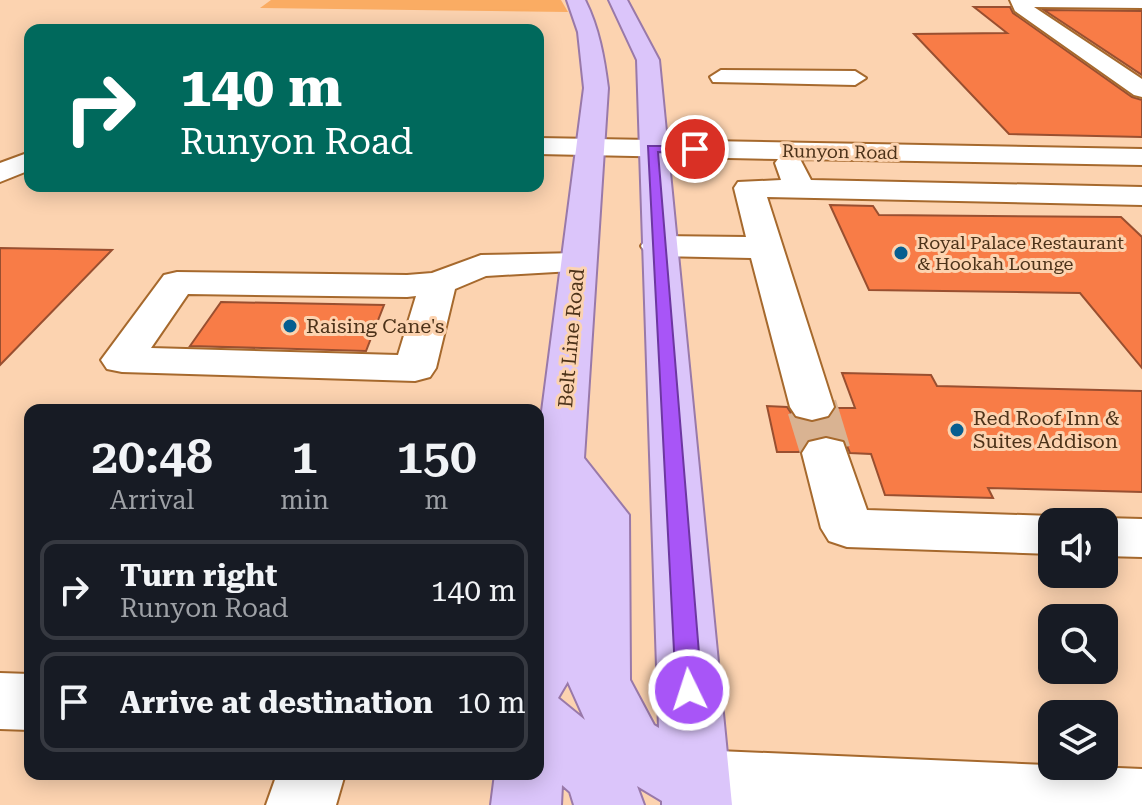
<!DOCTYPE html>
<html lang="en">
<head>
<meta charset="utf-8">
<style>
	:root { --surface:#171b24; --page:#20242c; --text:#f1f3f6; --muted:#9ea1a6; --line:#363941 }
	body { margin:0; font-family:"Roboto Serif",serif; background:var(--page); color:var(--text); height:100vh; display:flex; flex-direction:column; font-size:30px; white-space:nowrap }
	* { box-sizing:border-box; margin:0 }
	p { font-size:26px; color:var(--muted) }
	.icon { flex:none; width:44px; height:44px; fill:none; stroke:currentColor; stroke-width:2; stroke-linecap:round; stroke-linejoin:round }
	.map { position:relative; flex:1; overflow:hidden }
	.details { position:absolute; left:24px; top:404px; width:520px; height:376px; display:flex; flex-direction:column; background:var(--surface); border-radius:16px; box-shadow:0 4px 20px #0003 }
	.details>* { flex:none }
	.hud { position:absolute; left:24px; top:24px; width:520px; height:168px; border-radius:16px; box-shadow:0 4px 20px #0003; background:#00695c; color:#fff; overflow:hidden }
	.buttons { position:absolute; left:1038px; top:508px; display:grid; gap:16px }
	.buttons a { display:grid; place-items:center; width:80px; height:80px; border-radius:16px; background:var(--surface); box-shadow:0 4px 20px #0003; font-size:40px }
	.pin { position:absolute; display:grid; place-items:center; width:68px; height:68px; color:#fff; margin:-34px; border:4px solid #fff; border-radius:50%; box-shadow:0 2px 8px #0007 }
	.me { position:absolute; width:88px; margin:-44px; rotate:356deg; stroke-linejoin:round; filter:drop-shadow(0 0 6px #0008) }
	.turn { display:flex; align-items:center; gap:28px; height:168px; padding:0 24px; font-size:36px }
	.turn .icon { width:104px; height:104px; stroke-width:2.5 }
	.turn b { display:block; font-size:56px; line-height:68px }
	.eta { display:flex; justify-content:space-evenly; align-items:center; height:136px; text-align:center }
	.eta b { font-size:48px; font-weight:600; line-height:56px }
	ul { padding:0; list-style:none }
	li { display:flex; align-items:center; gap:24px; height:100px; margin:0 16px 12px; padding:0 8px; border:4px solid var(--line); border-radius:16px }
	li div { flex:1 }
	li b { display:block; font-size:30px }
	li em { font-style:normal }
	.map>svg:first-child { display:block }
</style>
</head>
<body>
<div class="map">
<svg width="1142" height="805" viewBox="0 0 1142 805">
	<rect width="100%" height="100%" fill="#fcd3b0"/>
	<path fill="#faac63" d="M 271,0 L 561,0 L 568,12 L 260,8 Z"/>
	<g fill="#f87c47" stroke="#994f30" stroke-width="2">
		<path d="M 974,7 L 1010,7 L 1013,13 L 1132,97 L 1142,100 L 1142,137 L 1009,134 L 914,34 L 1007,33 Z"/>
		<path d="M 1044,10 L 1142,11 L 1142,75 Z"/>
		<path d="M 830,205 L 873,206 L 879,215 L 1121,217 L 1142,237 L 1142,368 L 1080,293 L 869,290 Z"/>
		<path d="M 0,248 L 112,250 L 0,365 Z"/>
		<path d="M 221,302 L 384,305 L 366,351 L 190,346 Z"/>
		<path d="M 842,373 L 931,375 L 937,386 L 1142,391 L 1142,492 L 988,488 L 993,498 L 885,495 L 871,454 L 850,453 L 844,439 L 825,435 L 808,439 L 799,452 L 777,452 L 767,406 L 787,407 L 795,419 L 811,423 L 829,419 L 837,408 L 855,408 Z"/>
	</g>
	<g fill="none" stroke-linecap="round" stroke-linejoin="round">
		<path stroke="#d9b392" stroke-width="50" stroke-dasharray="50 25" stroke-linecap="butt" d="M 812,407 L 826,453"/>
		<g stroke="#a6692d" stroke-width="4">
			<g id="minor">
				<path d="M 1010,0 L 1142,0 L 1142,8 L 1034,7 L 1142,79 L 1142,97 L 1134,95 L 1015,11 Z"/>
				<path d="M 721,70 L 855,71 L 866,78 L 855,85 L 713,82 L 710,77 Z"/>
				<path d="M 538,138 L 1142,149 L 1142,165 L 800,159 L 811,180 L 1142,187 L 1142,205 L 767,197 L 834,407 L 828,416 L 812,420 L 796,416 L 790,407 L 751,258 L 658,256 L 646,253 L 641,246 L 646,239 L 658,236 L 746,237 L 734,188 L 738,182 L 781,180 L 775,163 L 778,159 L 538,154 Z"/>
				<path d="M 30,152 L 30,170 L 0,182 L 0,163 Z"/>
				<path d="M 578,253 L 590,256 L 595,263 L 590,270 L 486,276 L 455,289 L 436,368 L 430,377 L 415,381 L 122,372 L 107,369 L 101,360 L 164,275 L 177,272 L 407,275 L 432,273 L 481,255 ZM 188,294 L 407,297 L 416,296 L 398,355 L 151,348 Z"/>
				<path d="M 826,438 L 843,442 L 867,510 L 1052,516 L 1071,522 L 1052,522 L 1052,554 L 847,547 L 829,541 L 821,528 L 802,453 L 809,442 Z"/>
				<path d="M 1104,518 L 1142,519 L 1142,557 L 1104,556 L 1104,522 L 1090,522 Z"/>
				<path d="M 0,673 L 30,674 L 30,730 L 0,729 Z"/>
				<path d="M 695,750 L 1142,769 L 1142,805 L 670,805 L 661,783 L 671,760 Z"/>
				<path d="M 277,774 L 345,774 L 336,805 L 266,805 Z"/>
			</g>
		</g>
		<g stroke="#9979a9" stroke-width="4">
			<path id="major" d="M 567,0 L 585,0 C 599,28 604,57 608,88 L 584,458 L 629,515 L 630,680 L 654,725 L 659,728 L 637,60 L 609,0 L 627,0 L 659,60 L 732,805 L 662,805 L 662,801 L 637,786 L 644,805 L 574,805 L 570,792 L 562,785 L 561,805 L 491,805 L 495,774 L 538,774 L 538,442 L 584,88 L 578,32 ZM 568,681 L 568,682 L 585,720 L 558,698 Z"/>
		</g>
		<use href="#minor" fill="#fff" fill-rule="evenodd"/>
		<use href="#major" fill="#dbc5fa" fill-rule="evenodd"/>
	</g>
	<path fill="#a855f7" stroke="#6d37a1" stroke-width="2" d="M 648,146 L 695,146 L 701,149 L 695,153 L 658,152 L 702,690 L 698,698 L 689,702 L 680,698 L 676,690 Z"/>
	<g fill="#065e90" stroke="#fcd3b0" stroke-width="3">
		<circle cx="901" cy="253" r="8"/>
		<circle cx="290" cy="326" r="8"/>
		<circle cx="957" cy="430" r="8"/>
	</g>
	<g text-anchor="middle" stroke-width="6" stroke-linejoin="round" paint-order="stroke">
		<g font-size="18" fill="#4c3219" stroke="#fcd3b0">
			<text transform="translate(840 152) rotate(1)" y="6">Runyon Road</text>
		</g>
		<g font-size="18" fill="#4c3219" stroke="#fcd3b0" text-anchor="start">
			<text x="917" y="249">Royal Palace Restaurant<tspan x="917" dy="21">&amp; Hookah Lounge</tspan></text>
		</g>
		<g font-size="20" fill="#4c3219" stroke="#fcd3b0" text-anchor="start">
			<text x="306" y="333">Raising Cane's</text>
			<text x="973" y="425">Red Roof Inn &amp;<tspan x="973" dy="23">Suites Addison</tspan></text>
		</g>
		<g font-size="20" fill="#4c3219" stroke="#fcd3b0">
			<text transform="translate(571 338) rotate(-85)" y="7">Belt Line Road</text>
		</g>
	</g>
</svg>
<div class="buttons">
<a><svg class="icon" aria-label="sound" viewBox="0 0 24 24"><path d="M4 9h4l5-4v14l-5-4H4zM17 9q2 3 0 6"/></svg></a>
<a><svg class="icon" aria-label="search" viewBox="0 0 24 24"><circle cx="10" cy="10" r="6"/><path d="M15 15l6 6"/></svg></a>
<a><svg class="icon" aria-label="layers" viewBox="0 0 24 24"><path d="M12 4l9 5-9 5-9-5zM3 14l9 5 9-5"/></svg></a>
</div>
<div class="pin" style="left:695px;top:149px;background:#d93025"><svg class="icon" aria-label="arrive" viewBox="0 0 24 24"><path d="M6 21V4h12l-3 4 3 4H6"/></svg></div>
<svg class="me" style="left:689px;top:690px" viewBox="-20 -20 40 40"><circle r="17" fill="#a855f7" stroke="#fff" stroke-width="3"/><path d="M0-11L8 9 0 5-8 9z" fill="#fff"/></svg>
<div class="hud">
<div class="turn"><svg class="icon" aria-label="right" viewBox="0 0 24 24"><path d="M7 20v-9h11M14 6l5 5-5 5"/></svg><div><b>140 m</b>Runyon Road</div></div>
</div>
<section class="details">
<div class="eta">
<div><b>20:48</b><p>Arrival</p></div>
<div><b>1</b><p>min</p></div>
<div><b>150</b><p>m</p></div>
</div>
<ul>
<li><svg class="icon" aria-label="right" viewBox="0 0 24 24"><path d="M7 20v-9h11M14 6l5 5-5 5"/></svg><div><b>Turn right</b><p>Runyon Road</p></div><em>140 m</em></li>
<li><svg class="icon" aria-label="arrive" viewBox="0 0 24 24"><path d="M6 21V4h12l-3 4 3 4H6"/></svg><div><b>Arrive at destination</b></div><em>10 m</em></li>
</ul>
</section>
</div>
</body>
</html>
